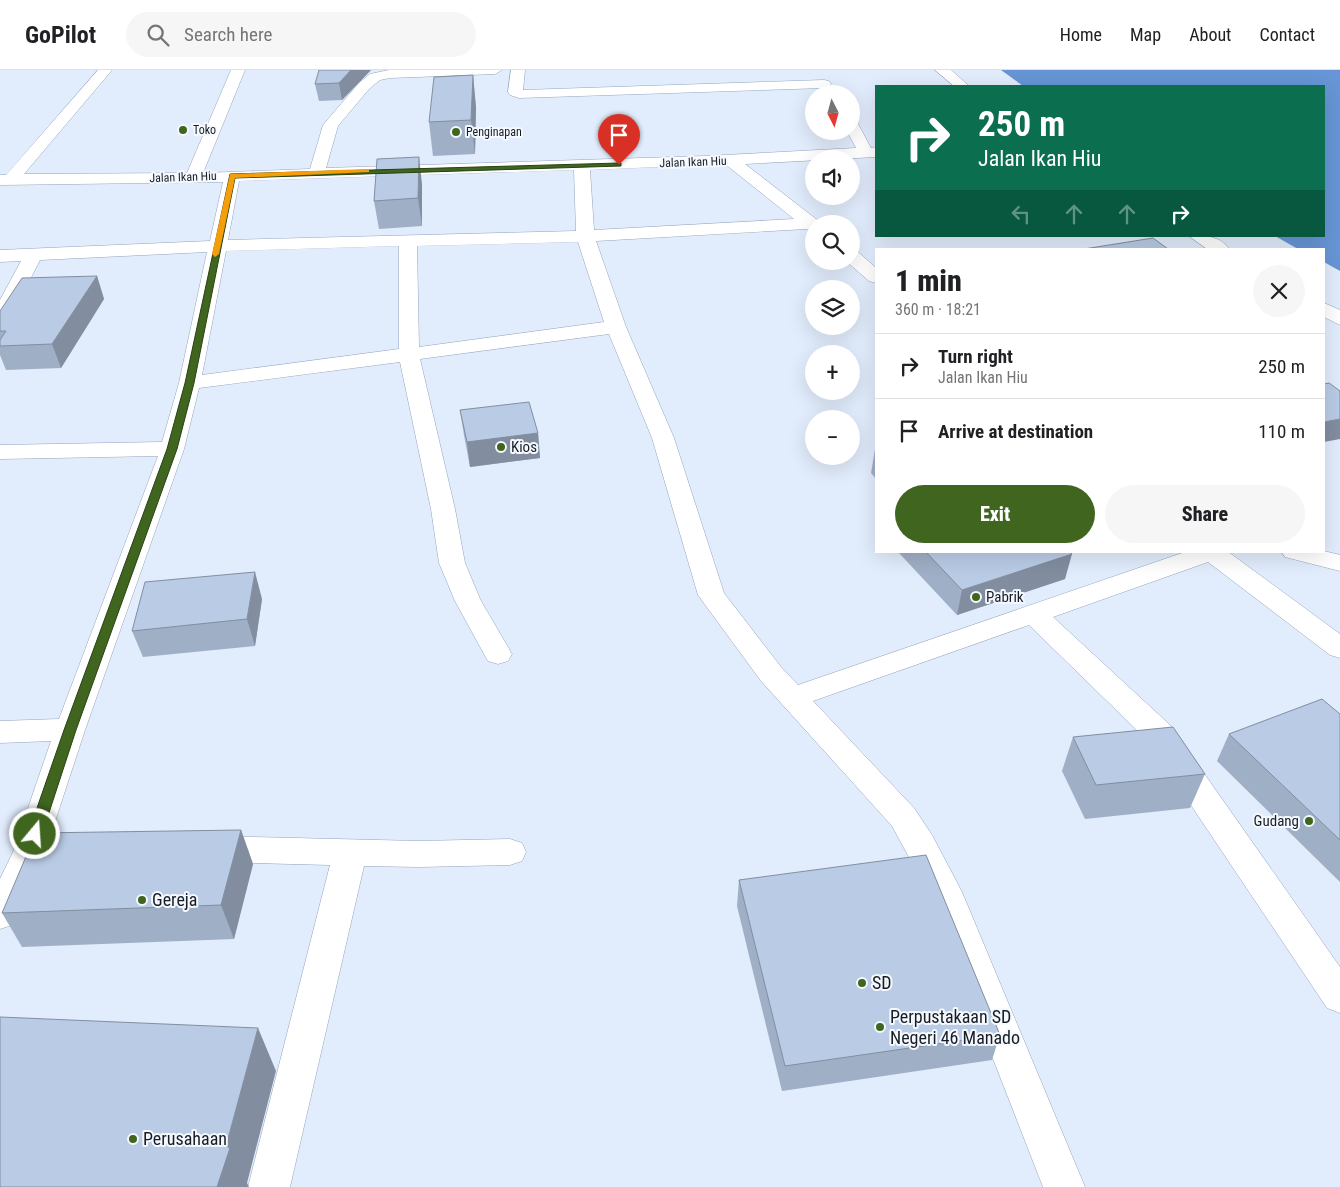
<!DOCTYPE html>
<html lang="en">
<head>
<meta charset="utf-8">
<style>
	:root { --surface:#fff; --page:#f6f6f6; --text:#202124; --muted:#757577; --line:#e0e0e0; --accent:#3f651f }
	body { margin:0; font-family:"Roboto Condensed",sans-serif; background:var(--page); color:var(--text); height:100vh; display:flex; flex-direction:column; font-size:19px; white-space:nowrap }
	* { box-sizing:border-box; margin:0 }
	p { font-size:16px; color:var(--muted) }
	.icon { flex:none; width:28px; height:28px; fill:none; stroke:currentColor; stroke-width:2; stroke-linecap:round; stroke-linejoin:round }
	.map { position:relative; flex:1; overflow:hidden }
	.side { position:absolute; left:875px; top:178px; width:450px; height:305px; display:flex; flex-direction:column; background:var(--surface); border-radius:0px; box-shadow:0 5px 20px #0002 }
	.side>* { flex:none }
	.guide { position:absolute; left:875px; top:15px; width:450px; height:152px; border-radius:0px; box-shadow:0 5px 20px #0002; background:#0b6e4f; color:#fff; overflow:hidden }
	.needle { width:32px; rotate:174deg }
	.fabs { position:absolute; left:805px; top:15px; display:grid; gap:10px }
	.fabs a { display:grid; place-items:center; width:55px; height:55px; border-radius:50%; background:var(--surface); box-shadow:0 5px 20px #0002; font-size:25px }
	.pin { position:absolute; display:grid; place-items:center; width:42px; height:42px; color:#fff; margin:-51px -21px; border-radius:50% 50% 50% 0; rotate:-45deg; box-shadow:0 0 5px #0007 }
	.pin .icon { rotate:45deg }
	.me { position:absolute; width:55px; margin:-28px; rotate:18deg; stroke-linejoin:round; filter:drop-shadow(0 0 4px #0008) }
	.turn { display:flex; align-items:center; gap:18px; height:105px; padding:0 20px; font-size:22px }
	.turn .icon { width:65px; height:65px; stroke-width:2.5 }
	.turn b { display:block; font-size:35px; line-height:42px }
	.lanes { display:flex; align-items:center; height:48px; padding:0 20px; background:#0003; justify-content:center; gap:25px; direction:ltr }
	.lanes .off { opacity:.35 }
	.round { display:grid; place-items:center; flex:none; width:52px; height:52px; border-radius:26px; background:var(--page) }
	.summary { display:flex; align-items:center; justify-content:space-between; height:85px; padding:0 20px }
	h1 { font-size:30px; font-weight:800; line-height:38px }
	.cta { display:flex; gap:10px; margin-top:auto; padding:10px 20px }
	.cta a { flex:1; height:58px; border-radius:30px; background:var(--accent); color:#fff; font-size:20px; font-weight:800; line-height:58px; text-align:center }
	.cta a+a { background:var(--page); color:var(--text) }
	ul { padding:0; list-style:none }
	li { display:flex; align-items:center; gap:15px; height:65px; padding:0 20px; border-top:1px solid var(--line) }
	li div { flex:1 }
	li b { display:block; font-size:19px }
	li em { font-style:normal }
	header { display:flex; align-items:center; gap:30px; box-sizing:border-box; height:70px; padding:0 25px; background:var(--surface); border-bottom:1px solid var(--line) }
	header strong { font-size:24px }
	nav { display:flex; gap:28px; margin-inline-start:auto; font-size:18px }
	.search { width:350px; height:45px; background:var(--page); display:flex; align-items:center; gap:12px; box-sizing:border-box; padding:0 18px; border-radius:28px; color:var(--muted); font-size:19px }
	.map>svg:first-child { display:block }
</style>
</head>
<body>
<header>
<strong>GoPilot</strong>
<div class="search"><svg class="icon" aria-label="search" viewBox="0 0 24 24"><circle cx="10" cy="10" r="6"/><path d="M15 15l6 6"/></svg>Search here</div>
<nav><a>Home</a><a>Map</a><a>About</a><a>Contact</a></nav>
</header>
<div class="map">
<svg width="1340" height="1117" viewBox="0 0 1340 1117">
	<rect width="100%" height="100%" fill="#e1ecfc"/>
	<path fill="#6795d5" d="M 1001,0 L 1340,0 L 1340,201 L 1324,192 L 1324,179 L 1298,179 L 1275,166 L 1324,166 L 1324,16 L 1023,16 Z"/>
	<g fill="none" stroke-linecap="round" stroke-linejoin="round">
		<g stroke="#94a5be" stroke-width="1">
			<g id="minor">
				<path d="M 98,0 L 112,0 L 24,104 L 187,103 L 231,0 L 245,0 L 203,103 L 310,99 L 323,55 L 359,13 L 370,4 L 389,0 L 502,0 L 495,4 L 390,8 L 380,10 L 369,19 L 338,56 L 326,98 L 706,86 L 856,78 L 847,61 L 851,61 L 851,49 L 856,50 L 871,78 L 876,77 L 876,87 L 745,94 L 820,152 L 821,154 L 814,154 L 814,161 L 806,159 L 596,171 L 626,257 L 674,368 L 724,523 L 781,597 L 798,615 L 1188,481 L 1227,481 L 1340,564 L 1340,588 L 1330,585 L 1208,492 L 1053,547 L 1170,655 L 1340,897 L 1340,943 L 1327,938 L 1148,671 L 1029,555 L 813,631 L 914,738 L 932,765 L 962,822 L 1085,1117 L 1043,1117 L 928,822 L 892,756 L 761,611 L 698,525 L 652,368 L 609,264 L 420,289 L 455,439 L 465,493 L 481,531 L 512,584 L 508,591 L 498,594 L 488,591 L 484,584 L 455,531 L 439,493 L 431,439 L 400,292 L 199,318 L 184,379 L 85,660 L 45,782 L 12,855 L 0,859 L 0,809 L 13,782 L 51,671 L 0,673 L 0,651 L 59,649 L 158,386 L 0,389 L 0,375 L 162,372 L 179,313 L 207,182 L 40,190 L 10,249 L 7,253 L 0,255 L 0,230 L 21,191 L 0,192 L 0,180 L 210,171 L 223,112 L 0,115 L 0,105 L 6,105 ZM 725,94 L 794,149 L 594,160 L 590,100 ZM 574,100 L 576,161 L 228,170 L 239,111 ZM 578,172 L 604,252 L 419,277 L 417,176 ZM 399,176 L 399,279 L 202,305 L 226,181 Z"/>
				<path d="M 511,0 L 525,0 L 523,20 L 824,10 L 829,11 L 831,14 L 829,17 L 824,18 L 519,28 L 510,25 L 508,22 Z"/>
				<path d="M 851,181 L 858,182 L 876,198 L 876,213 L 869,211 L 846,191 L 851,191 Z"/>
				<path d="M 1281,481 L 1324,481 L 1340,485 L 1340,501 L 1285,487 Z"/>
				<path d="M 211,766 L 419,771 L 510,769 L 522,773 L 526,782 L 522,791 L 510,795 L 419,797 L 364,796 L 290,1117 L 248,1117 L 330,795 L 211,792 L 199,788 L 195,779 L 199,770 Z"/>
			</g>
		</g>
		<g stroke="#94a5be" stroke-width="1">
			<g id="secondary">
				<path d="M 935,0 L 951,0 L 969,16 L 954,16 Z"/>
				<path d="M 1189,166 C 1204,166 1220,165 1229,179 L 1207,179 Z"/>
				<path d="M 1324,233 L 1340,240 L 1340,255 L 1324,247 Z"/>
			</g>
		</g>
		<use href="#minor" fill="#fff" fill-rule="evenodd"/>
		<use href="#secondary" fill="#fff" fill-rule="evenodd"/>
	</g>
	<g fill="#9fafc5">
		<path d="M 371,0 L 342,30 L 319,31 L 315,14 Z"/>
		<path d="M 473,5 L 476,38 L 475,84 L 433,86 L 429,52 Z"/>
		<path d="M 422,114 L 422,156 L 379,159 L 374,131 Z"/>
		<path d="M 97,206 L 104,229 L 61,298 L 6,300 L 0,285 L 0,241 Z"/>
		<path d="M 460,340 L 538,363 L 540,388 L 470,397 L 464,365 Z"/>
		<path d="M 876,378 L 876,409 L 871,403 L 875,379 Z"/>
		<path d="M 899,481 L 1069,481 L 1065,509 L 957,545 L 899,483 Z"/>
		<path d="M 262,529 L 255,576 L 143,587 L 132,561 Z"/>
		<path d="M 1340,644 L 1340,812 L 1217,691 L 1229,664 Z"/>
		<path d="M 1073,667 L 1205,704 L 1190,738 L 1085,749 L 1062,701 Z"/>
		<path d="M 241,760 L 253,794 L 234,869 L 22,877 L 2,843 Z"/>
		<path d="M 739,810 L 1000,965 L 992,990 L 782,1021 L 737,836 Z"/>
	</g>
	<g fill="#828ea0">
		<path d="M 351,0 L 371,0 L 342,30 L 339,13 Z"/>
		<path d="M 473,5 L 476,38 L 475,84 L 471,50 Z"/>
		<path d="M 419,87 L 422,114 L 422,156 L 418,128 Z"/>
		<path d="M 97,206 L 104,229 L 61,298 L 52,274 Z"/>
		<path d="M 1340,349 L 1340,369 L 1324,372 L 1324,352 Z"/>
		<path d="M 538,363 L 540,388 L 470,397 L 467,372 Z"/>
		<path d="M 1072,484 L 1065,509 L 957,545 L 962,520 Z"/>
		<path d="M 255,502 L 262,529 L 255,576 L 247,549 Z"/>
		<path d="M 241,760 L 253,794 L 234,869 L 221,835 Z"/>
		<path d="M 258,958 L 276,1001 L 247,1113 L 249,1117 L 217,1117 L 226,1076 Z"/>
	</g>
	<g fill="#b9cbe5" stroke="#828ea0">
		<path d="M 319,0 L 351,0 L 339,13 L 315,14 Z"/>
		<path d="M 473,5 L 471,50 L 429,52 L 434,7 Z"/>
		<path d="M 419,87 L 418,128 L 374,131 L 377,89 Z"/>
		<path d="M 1153,168 L 1168,179 L 1084,179 Z"/>
		<path d="M 97,206 L 52,274 L 0,276 L 0,270 L 6,261 L 0,261 L 0,241 L 22,208 Z"/>
		<path d="M 1329,313 L 1340,321 L 1340,349 L 1324,352 L 1324,314 Z"/>
		<path d="M 529,332 L 538,363 L 467,372 L 460,340 Z"/>
		<path d="M 925,481 L 1069,481 L 1072,484 L 962,520 Z"/>
		<path d="M 255,502 L 247,549 L 132,561 L 145,512 Z"/>
		<path d="M 1322,629 L 1340,644 L 1340,770 L 1229,664 Z"/>
		<path d="M 1173,657 L 1205,704 L 1096,715 L 1073,667 Z"/>
		<path d="M 241,760 L 221,835 L 2,843 L 36,763 Z"/>
		<path d="M 926,785 L 1000,965 L 785,996 L 739,810 Z"/>
		<path d="M 0,947 L 258,958 L 226,1076 L 230,1078 L 217,1117 L 0,1117 Z"/>
	</g>
	<path fill="#3f651f" stroke="#294214" d="M 619,93 L 621,93 L 621,96 L 235,108 L 194,313 L 177,379 L 76,660 L 42,764 L 40,768 L 35,770 L 30,768 L 28,764 L 64,660 L 167,379 L 185,313 L 230,104 Z"/>
	<path fill="#f59e0b" d="M 367,99 L 369,99 L 369,102 L 235,108 L 219,184 L 215,187 L 212,184 L 230,104 Z"/>
	<g fill="#3f651f" stroke="#f5f9fe" stroke-width="2">
		<circle cx="183" cy="60" r="5"/>
		<circle cx="456" cy="62" r="5"/>
		<circle cx="501" cy="377" r="5"/>
		<circle cx="976" cy="527" r="5"/>
		<circle cx="1309" cy="751" r="5"/>
		<circle cx="142" cy="830" r="5"/>
		<circle cx="862" cy="913" r="5"/>
		<circle cx="880" cy="957" r="5"/>
		<circle cx="133" cy="1069" r="5"/>
	</g>
	<g text-anchor="middle" stroke-width="4" stroke-linejoin="round" paint-order="stroke">
		<g font-size="12" fill="#161d26" stroke="#f5f9fe" text-anchor="start">
			<text x="193" y="64">Toko</text>
			<text x="466" y="66">Penginapan</text>
		</g>
		<g font-size="12" fill="#161d26" stroke="#f5f9fe">
			<text transform="translate(693 92) rotate(-2)" y="4">Jalan Ikan Hiu</text>
			<text transform="translate(183 107) rotate(-2)" y="4">Jalan Ikan Hiu</text>
		</g>
		<g font-size="15" fill="#161d26" stroke="#f5f9fe" text-anchor="start">
			<text x="511" y="382">Kios</text>
			<text x="986" y="532">Pabrik</text>
			<text x="1299" y="756" text-anchor="end">Gudang</text>
		</g>
		<g font-size="18" fill="#161d26" stroke="#f5f9fe" text-anchor="start">
			<text x="152" y="836">Gereja</text>
			<text x="872" y="919">SD</text>
			<text x="890" y="953">Perpustakaan SD<tspan x="890" dy="21">Negeri 46 Manado</tspan></text>
			<text x="143" y="1075">Perusahaan</text>
		</g>
	</g>
</svg>
<div class="fabs">
<a><svg class="needle" viewBox="-14 -14 28 28"><path d="M0-13l5 13h-10z" fill="#e53935"/><path d="M0 13l5-13h-10z" fill="#757577"/></svg></a>
<a><svg class="icon" aria-label="sound" viewBox="0 0 24 24"><path d="M4 9h4l5-4v14l-5-4H4zM17 9q2 3 0 6"/></svg></a>
<a><svg class="icon" aria-label="search" viewBox="0 0 24 24"><circle cx="10" cy="10" r="6"/><path d="M15 15l6 6"/></svg></a>
<a><svg class="icon" aria-label="layers" viewBox="0 0 24 24"><path d="M12 4l9 5-9 5-9-5zM3 14l9 5 9-5"/></svg></a>
<a>+</a>
<a>−</a>
</div>
<div class="pin" style="left:619px;top:95px;background:#d93025"><svg class="icon" aria-label="arrive" viewBox="0 0 24 24"><path d="M6 21V4h12l-3 4 3 4H6"/></svg></div>
<svg class="me" style="left:35px;top:764px" viewBox="-20 -20 40 40"><circle r="17" fill="#3f651f" stroke="#fff" stroke-width="3"/><path d="M0-11L8 9 0 5-8 9z" fill="#fff"/></svg>
<div class="guide">
<div class="turn"><svg class="icon" aria-label="right" viewBox="0 0 24 24"><path d="M7 20v-9h11M14 6l5 5-5 5"/></svg><div><b>250 m</b>Jalan Ikan Hiu</div></div>
<div class="lanes"><svg class="icon off" aria-label="left" viewBox="0 0 24 24"><path d="M17 20v-9H6M10 6l-5 5 5 5"/></svg><svg class="icon off" aria-label="ahead" viewBox="0 0 24 24"><path d="M12 20V5M6 11l6-6 6 6"/></svg><svg class="icon off" aria-label="ahead" viewBox="0 0 24 24"><path d="M12 20V5M6 11l6-6 6 6"/></svg><svg class="icon" aria-label="right" viewBox="0 0 24 24"><path d="M7 20v-9h11M14 6l5 5-5 5"/></svg></div>
</div>
<section class="side">
<div class="summary"><div><h1>1 min</h1><p>360 m · 18:21</p></div><a class="round"><svg class="icon" aria-label="close" viewBox="0 0 24 24"><path d="M6 6l12 12M18 6L6 18"/></svg></a></div>
<ul>
<li><svg class="icon" aria-label="right" viewBox="0 0 24 24"><path d="M7 20v-9h11M14 6l5 5-5 5"/></svg><div><b>Turn right</b><p>Jalan Ikan Hiu</p></div><em>250 m</em></li>
<li><svg class="icon" aria-label="arrive" viewBox="0 0 24 24"><path d="M6 21V4h12l-3 4 3 4H6"/></svg><div><b>Arrive at destination</b></div><em>110 m</em></li>
</ul>
<div class="cta"><a>Exit</a><a>Share</a></div>
</section>
</div>
</body>
</html>
